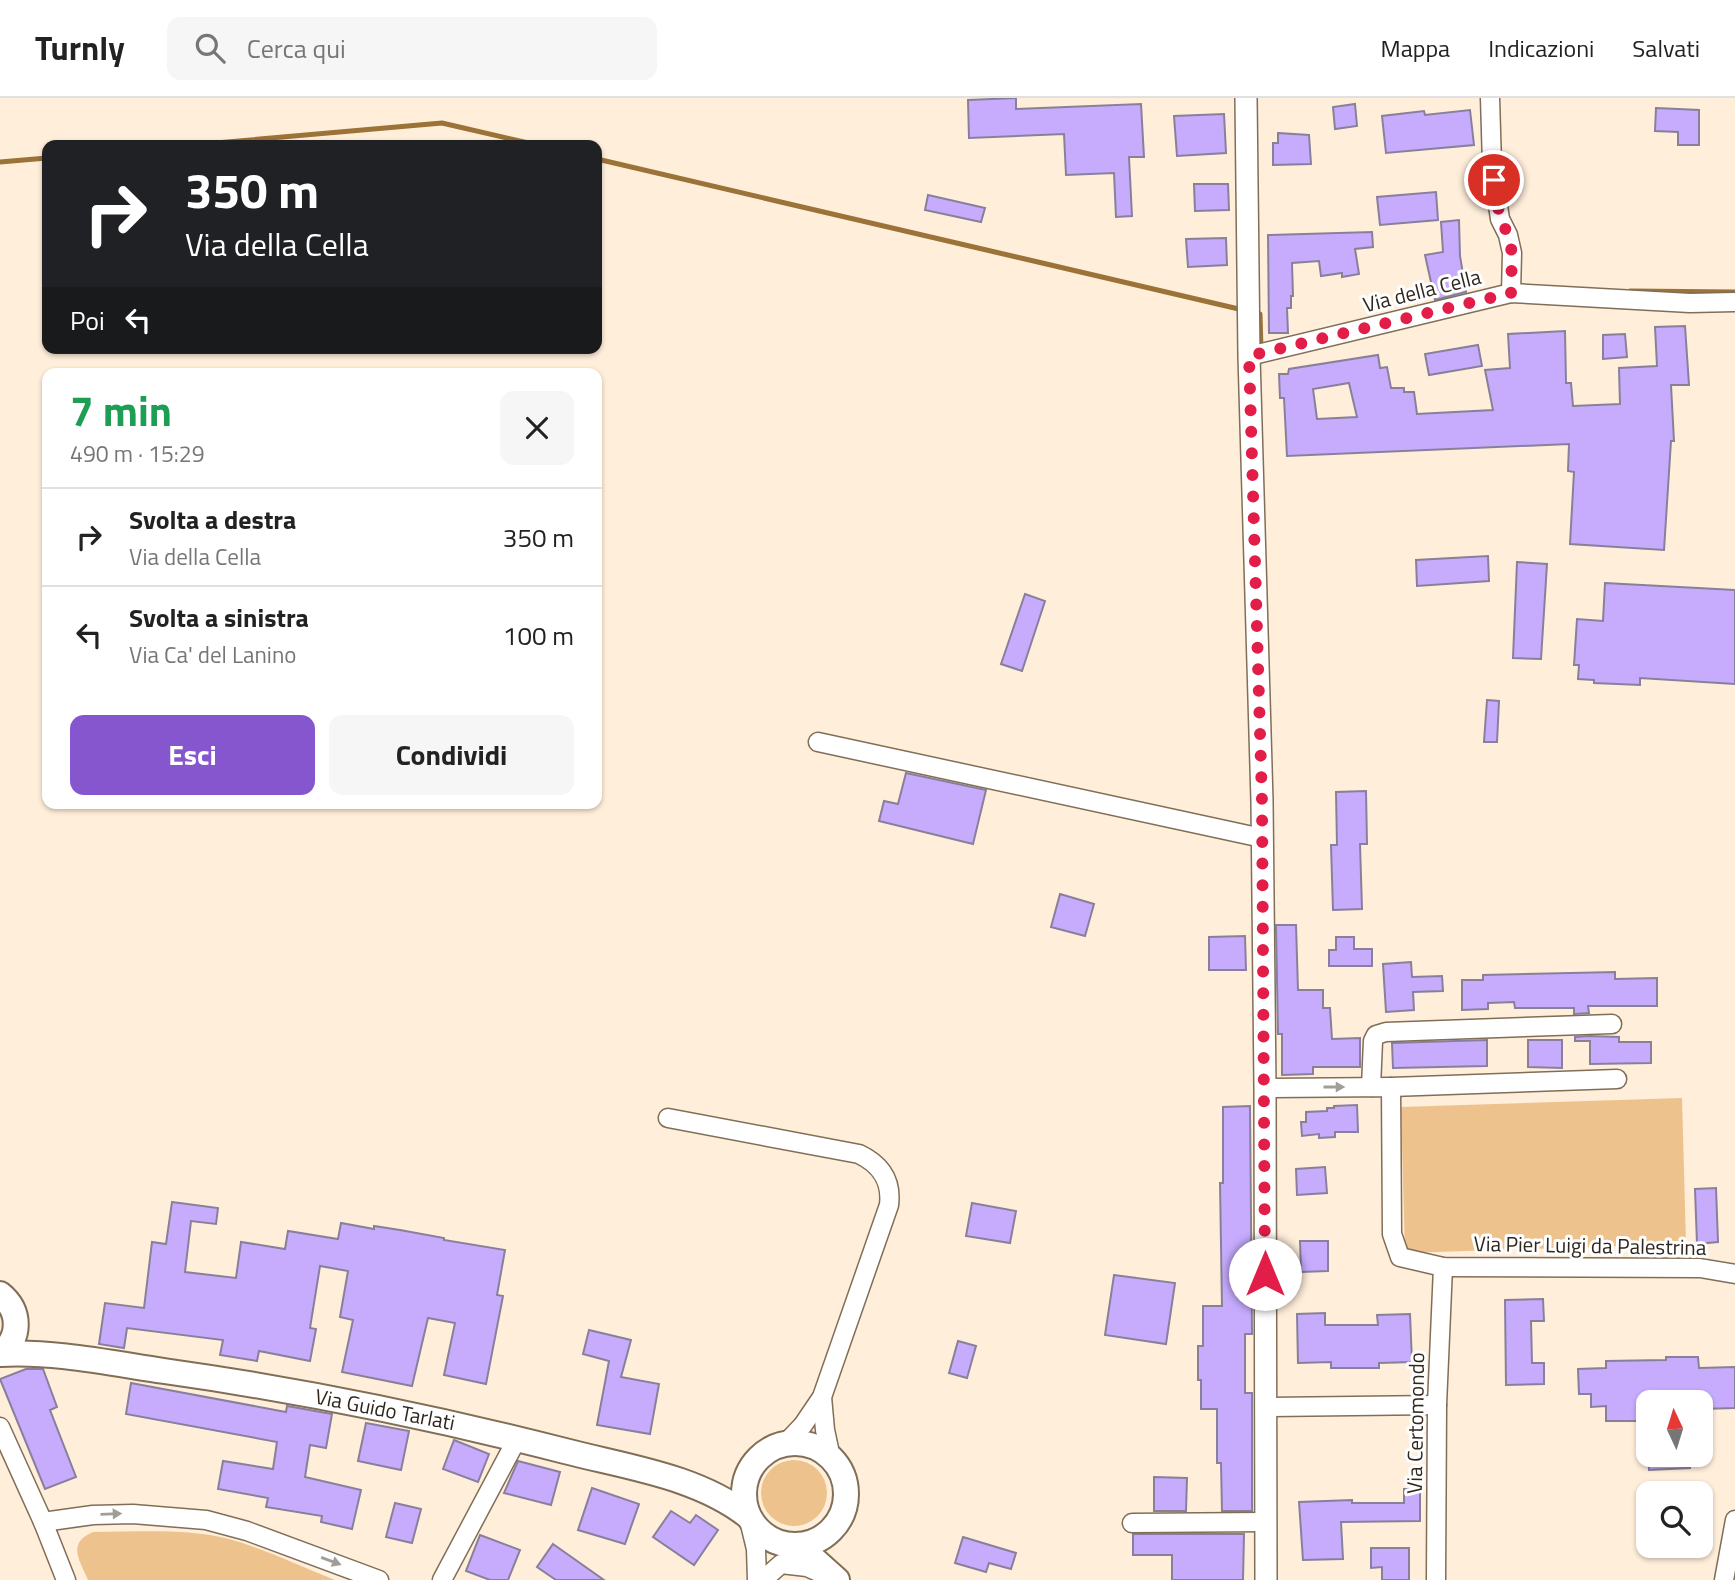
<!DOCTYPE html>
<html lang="it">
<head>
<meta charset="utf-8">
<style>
	:root { --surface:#fff; --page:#f6f6f6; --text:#222; --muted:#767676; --line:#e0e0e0; --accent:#8656cf }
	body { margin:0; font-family:"Titillium Web",sans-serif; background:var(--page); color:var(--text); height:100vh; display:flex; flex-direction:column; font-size:26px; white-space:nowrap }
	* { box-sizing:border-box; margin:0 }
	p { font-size:23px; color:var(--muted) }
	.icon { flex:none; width:38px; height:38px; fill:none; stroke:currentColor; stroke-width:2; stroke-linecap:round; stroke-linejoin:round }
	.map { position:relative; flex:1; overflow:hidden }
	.drawer { position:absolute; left:42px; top:270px; width:560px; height:441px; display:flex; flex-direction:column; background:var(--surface); border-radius:14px; box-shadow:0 2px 5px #0004 }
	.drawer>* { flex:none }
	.banner { position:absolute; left:42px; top:42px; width:560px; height:214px; border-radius:14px; box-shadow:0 2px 5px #0004; background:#202124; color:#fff; overflow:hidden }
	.needle { width:46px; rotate:356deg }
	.controls { position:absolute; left:1636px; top:1292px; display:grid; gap:14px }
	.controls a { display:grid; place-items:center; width:77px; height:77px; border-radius:14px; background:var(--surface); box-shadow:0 2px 5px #0004; font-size:35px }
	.pin { position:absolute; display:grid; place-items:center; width:60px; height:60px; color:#fff; margin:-30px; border:4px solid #fff; border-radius:50%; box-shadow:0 2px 7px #0007 }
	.me { position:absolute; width:77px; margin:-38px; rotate:0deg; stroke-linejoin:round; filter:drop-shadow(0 0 5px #0008) }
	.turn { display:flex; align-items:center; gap:24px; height:147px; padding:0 28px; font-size:32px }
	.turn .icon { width:91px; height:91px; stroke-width:2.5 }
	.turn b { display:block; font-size:49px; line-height:60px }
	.then { display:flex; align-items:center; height:66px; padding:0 28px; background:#0003; gap:14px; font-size:26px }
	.round { display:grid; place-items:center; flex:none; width:74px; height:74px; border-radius:14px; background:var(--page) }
	.headline { display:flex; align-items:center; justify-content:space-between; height:119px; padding:0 28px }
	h1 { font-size:42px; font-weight:700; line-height:52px; color:#1e9e55 }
	.button { display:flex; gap:14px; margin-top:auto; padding:14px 28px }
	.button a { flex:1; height:80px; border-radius:14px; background:var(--accent); color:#fff; font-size:28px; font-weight:700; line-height:80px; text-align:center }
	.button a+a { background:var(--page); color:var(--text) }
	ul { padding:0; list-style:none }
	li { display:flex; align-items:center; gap:21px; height:98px; padding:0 28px; border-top:2px solid var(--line) }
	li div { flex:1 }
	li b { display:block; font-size:26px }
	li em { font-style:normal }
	header { display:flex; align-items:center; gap:42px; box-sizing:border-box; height:98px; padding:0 35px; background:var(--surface); border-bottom:2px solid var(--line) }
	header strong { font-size:33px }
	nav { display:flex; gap:38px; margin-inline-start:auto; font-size:24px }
	.search { width:490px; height:63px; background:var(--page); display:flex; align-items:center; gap:18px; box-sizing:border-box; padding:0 24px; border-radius:14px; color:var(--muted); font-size:26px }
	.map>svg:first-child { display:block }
</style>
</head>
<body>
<header>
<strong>Turnly</strong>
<div class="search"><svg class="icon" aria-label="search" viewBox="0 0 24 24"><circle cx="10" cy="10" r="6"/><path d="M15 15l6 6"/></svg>Cerca qui</div>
<nav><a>Mappa</a><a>Indicazioni</a><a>Salvati</a></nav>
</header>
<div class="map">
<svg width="1735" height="1482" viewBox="0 0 1735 1482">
	<rect width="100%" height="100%" fill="#ffeeda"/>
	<g fill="#edc28c">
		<path d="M 1682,1000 L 1686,1146 L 1405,1155 L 1401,1009 Z"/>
		<circle cx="794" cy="1395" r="33"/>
		<path d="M 93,1434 C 137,1434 186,1430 229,1441 C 265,1451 300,1468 335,1482 L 88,1482 C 79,1461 67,1445 93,1434 Z"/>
	</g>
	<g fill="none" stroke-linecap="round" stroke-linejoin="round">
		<g stroke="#9b7238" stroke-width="5">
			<path d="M 193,47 L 442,25 L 537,47"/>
			<path d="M 597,61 L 1243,212"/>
			<path d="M 0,64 L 47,60"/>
			<path d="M 1630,193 L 1735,194"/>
			<path d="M 1252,215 L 1260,216 L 1261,251"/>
		</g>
	</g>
	<g fill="#c7acfe" stroke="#88809b" stroke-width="2" fill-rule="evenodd">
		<path d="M 1016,0 L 1016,11 L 1141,6 L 1144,59 L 1129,59 L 1132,118 L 1116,119 L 1114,75 L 1066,77 L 1064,36 L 969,40 L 968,2 Z"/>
		<path d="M 1355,6 L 1357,28 L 1335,31 L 1333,9 Z"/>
		<path d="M 1656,10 L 1699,12 L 1699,47 L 1678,47 L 1678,34 L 1655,33 Z"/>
		<path d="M 1470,12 L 1474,47 L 1386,55 L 1382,18 L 1424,13 L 1425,17 Z"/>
		<path d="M 1224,16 L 1226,55 L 1177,58 L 1174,18 Z"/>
		<path d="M 1278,35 L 1309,37 L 1311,66 L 1273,67 L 1273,45 L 1278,45 Z"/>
		<path d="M 1194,86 L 1228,86 L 1229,112 L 1195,113 Z"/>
		<path d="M 1436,94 L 1438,122 L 1380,127 L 1377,99 Z"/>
		<path d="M 928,97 L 985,110 L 981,124 L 925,112 Z"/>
		<path d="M 1459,122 L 1460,158 L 1466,194 L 1435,202 L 1425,157 L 1443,154 L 1441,124 Z"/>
		<path d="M 1372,134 L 1373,149 L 1355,151 L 1359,176 L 1342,179 L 1342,175 L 1321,178 L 1319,163 L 1292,165 L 1293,198 L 1291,198 L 1291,210 L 1287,210 L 1288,235 L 1269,235 L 1268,137 Z"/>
		<path d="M 1226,140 L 1227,167 L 1188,169 L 1186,141 Z"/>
		<path d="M 1685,228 L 1689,287 L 1671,287 L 1674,343 L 1671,343 L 1664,452 L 1570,446 L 1574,374 L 1568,373 L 1569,346 L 1287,358 L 1284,300 L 1280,300 L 1279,276 L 1288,276 L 1289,271 L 1378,257 L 1380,270 L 1387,269 L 1391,290 L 1404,290 L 1404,294 L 1414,294 L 1417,316 L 1493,312 L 1485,272 L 1510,270 L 1508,236 L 1565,233 L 1566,285 L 1571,285 L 1573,308 L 1620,306 L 1619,270 L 1657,268 L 1655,229 ZM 1349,285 L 1357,319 L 1317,321 L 1313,291 Z"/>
		<path d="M 1625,236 L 1627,259 L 1603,261 L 1603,237 Z"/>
		<path d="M 1478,247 L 1482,268 L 1429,277 L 1425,256 Z"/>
		<path d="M 1488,458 L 1489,483 L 1417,488 L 1416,462 Z"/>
		<path d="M 1517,464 L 1547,466 L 1541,561 L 1513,560 Z"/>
		<path d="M 1605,485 L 1735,492 L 1735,586 L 1640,580 L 1640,587 L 1594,585 L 1594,582 L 1578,581 L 1579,567 L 1574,567 L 1577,521 L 1603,523 Z"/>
		<path d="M 1025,496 L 1045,503 L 1022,573 L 1001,566 Z"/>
		<path d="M 1487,602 L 1499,603 L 1497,644 L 1484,644 Z"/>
		<path d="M 906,675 L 986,692 L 973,746 L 879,723 L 884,703 L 898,706 Z"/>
		<path d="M 1366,693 L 1367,746 L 1360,746 L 1362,811 L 1333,812 L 1331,747 L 1337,747 L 1336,694 Z"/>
		<path d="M 1060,796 L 1094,806 L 1085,838 L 1051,829 Z"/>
		<path d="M 1276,827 L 1296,827 L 1298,892 L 1323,892 L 1323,910 L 1330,910 L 1332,941 L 1360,940 L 1360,969 L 1313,969 L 1313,976 L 1282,977 L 1282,936 L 1278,936 Z"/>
		<path d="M 1245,838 L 1246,872 L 1209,872 L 1209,839 Z"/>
		<path d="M 1336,839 L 1354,839 L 1354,851 L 1372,851 L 1372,868 L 1329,868 L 1329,852 L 1336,852 Z"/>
		<path d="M 1411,864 L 1412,879 L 1442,878 L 1443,893 L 1413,894 L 1414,912 L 1386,914 L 1383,866 Z"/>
		<path d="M 1615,874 L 1615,881 L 1657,880 L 1657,908 L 1588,908 L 1589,915 L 1574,916 L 1574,910 L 1515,910 L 1514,904 L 1488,905 L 1488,911 L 1462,912 L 1462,882 L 1483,882 L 1483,877 Z"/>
		<path d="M 1589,938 L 1619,939 L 1619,944 L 1651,944 L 1651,965 L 1590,966 L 1590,943 L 1575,943 L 1575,939 Z"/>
		<path d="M 1487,942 L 1487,968 L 1393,970 L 1392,945 Z"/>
		<path d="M 1528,942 L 1562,942 L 1562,970 L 1528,969 Z"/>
		<path d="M 1357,1007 L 1358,1034 L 1335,1034 L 1335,1039 L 1319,1040 L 1319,1036 L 1302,1038 L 1301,1024 L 1306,1024 L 1306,1014 L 1327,1013 L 1327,1010 L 1334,1010 L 1334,1008 Z"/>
		<path d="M 1250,1008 L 1252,1236 L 1245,1236 L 1245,1295 L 1252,1295 L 1252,1413 L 1222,1413 L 1221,1365 L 1217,1365 L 1217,1311 L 1201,1311 L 1201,1282 L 1198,1282 L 1198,1248 L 1203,1248 L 1203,1208 L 1222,1208 L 1220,1085 L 1223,1085 L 1223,1009 Z"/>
		<path d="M 1325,1069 L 1327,1095 L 1297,1097 L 1296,1071 Z"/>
		<path d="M 1716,1090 L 1718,1144 L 1697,1146 L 1695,1091 Z"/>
		<path d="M 172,1104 L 218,1110 L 216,1126 L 191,1123 L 185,1174 L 236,1180 L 241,1144 L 285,1151 L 288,1133 L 338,1141 L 341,1125 L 374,1131 L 374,1128 L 400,1132 L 444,1140 L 444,1142 L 505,1152 L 497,1197 L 503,1198 L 486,1286 L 444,1277 L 455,1225 L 428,1220 L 412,1288 L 342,1274 L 353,1222 L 340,1219 L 348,1173 L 320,1168 L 310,1230 L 316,1231 L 310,1263 L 259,1253 L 257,1263 L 220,1257 L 223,1242 L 127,1230 L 124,1250 L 99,1246 L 105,1205 L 144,1210 L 152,1144 L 166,1146 Z"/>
		<path d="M 972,1105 L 1016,1113 L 1010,1145 L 966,1138 Z"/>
		<path d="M 1300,1143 L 1328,1143 L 1328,1173 L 1301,1174 Z"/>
		<path d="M 1114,1177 L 1175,1185 L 1166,1246 L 1105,1237 Z"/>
		<path d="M 1543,1201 L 1544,1223 L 1531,1223 L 1532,1265 L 1544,1265 L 1544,1286 L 1506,1287 L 1505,1202 Z"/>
		<path d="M 1325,1215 L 1325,1227 L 1378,1227 L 1377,1217 L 1410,1216 L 1412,1264 L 1379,1265 L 1379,1270 L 1331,1270 L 1331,1264 L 1298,1265 L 1297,1216 Z"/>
		<path d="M 589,1232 L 631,1242 L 621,1279 L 659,1286 L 650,1336 L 597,1327 L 609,1263 L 583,1256 Z"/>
		<path d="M 958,1243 L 976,1248 L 967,1280 L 949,1275 Z"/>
		<path d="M 1666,1259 L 1698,1259 L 1699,1270 L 1735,1269 L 1735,1310 L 1701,1311 L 1701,1304 L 1648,1304 L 1648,1323 L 1606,1323 L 1606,1308 L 1591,1309 L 1591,1296 L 1579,1296 L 1578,1271 L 1606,1270 L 1606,1263 L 1666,1262 Z"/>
		<path d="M 26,1271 L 43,1271 L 57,1309 L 50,1312 L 76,1379 L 45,1391 L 0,1281 Z"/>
		<path d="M 131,1285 L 286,1314 L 287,1308 L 332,1316 L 326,1350 L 310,1347 L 305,1379 L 361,1392 L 352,1431 L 321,1424 L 322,1418 L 266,1409 L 268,1400 L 218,1391 L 223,1363 L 273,1371 L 277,1344 L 126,1316 Z"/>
		<path d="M 366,1325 L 409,1333 L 401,1372 L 358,1363 Z"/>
		<path d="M 454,1342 L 489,1356 L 478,1384 L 443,1371 Z"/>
		<path d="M 1648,1356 L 1690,1356 L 1690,1370 L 1649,1372 Z"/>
		<path d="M 518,1363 L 560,1374 L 551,1407 L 504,1395 Z"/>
		<path d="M 1154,1379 L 1187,1380 L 1186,1413 L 1154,1413 Z"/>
		<path d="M 592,1390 L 639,1406 L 625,1446 L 578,1432 Z"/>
		<path d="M 1404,1391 L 1420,1391 L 1420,1423 L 1341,1424 L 1343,1461 L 1303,1462 L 1299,1404 L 1352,1402 L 1352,1405 L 1404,1405 Z"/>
		<path d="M 395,1405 L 421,1411 L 412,1445 L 386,1439 Z"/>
		<path d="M 671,1413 L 690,1425 L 696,1417 L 718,1432 L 694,1467 L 653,1439 Z"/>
		<path d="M 1133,1436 L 1244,1436 L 1243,1482 L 1172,1482 L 1172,1457 L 1133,1457 Z"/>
		<path d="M 480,1437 L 520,1452 L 508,1482 L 490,1482 L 466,1473 Z"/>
		<path d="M 963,1439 L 1016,1455 L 1011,1471 L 989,1465 L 986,1474 L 955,1465 Z"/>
		<path d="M 553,1446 L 604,1482 L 556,1482 L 537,1469 Z"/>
		<path d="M 1371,1450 L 1409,1450 L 1409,1482 L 1382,1482 L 1382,1469 L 1371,1470 Z"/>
	</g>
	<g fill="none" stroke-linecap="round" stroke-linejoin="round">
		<g stroke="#806e57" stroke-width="21">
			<g id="minor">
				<path d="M 1490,0 L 1492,67 L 1500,121 L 1508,137 L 1512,155 L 1511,195"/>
				<path d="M 1249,258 L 1511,195 L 1690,205 L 1735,204"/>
				<path d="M 818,644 L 1262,740"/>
				<path d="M 1371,989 L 1373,943 L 1376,937 L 1386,934 L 1612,926"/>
				<path d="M 1391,989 L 1617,981"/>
				<path d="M 1265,990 L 1391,989 L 1392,1136 L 1400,1159 L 1443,1169 L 1700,1170 L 1735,1176"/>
				<path d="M 668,1020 L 859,1056 C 880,1066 892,1082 889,1107 L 822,1299 L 803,1327 L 786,1345"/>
				<path d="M 822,1299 L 825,1332 L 831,1360"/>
				<path d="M 1266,1309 L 1437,1307"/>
				<path d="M 0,1329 L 43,1424 L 66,1482"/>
				<path d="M 748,1418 L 756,1451 L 757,1482"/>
				<path d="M 43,1424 L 93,1417 L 133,1416 L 206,1422 L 247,1433 L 379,1482"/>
				<path d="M 1132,1425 L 1266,1424"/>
				<path d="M 442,1482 L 517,1341"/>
				<path d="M 763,1482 L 781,1466 L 807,1469 L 825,1477"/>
				<path d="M 1436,1482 L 1437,1307 L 1443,1169"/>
				<path d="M 1724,1482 L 1735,1422"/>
			</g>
		</g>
		<g stroke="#806e57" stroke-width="24">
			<path id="tertiary" d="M 1246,0 L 1249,258 L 1262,703 L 1265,990 L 1266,1482"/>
		</g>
		<g stroke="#806e57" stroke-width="28">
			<g id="secondary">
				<path d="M 0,1196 C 21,1213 21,1240 0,1256"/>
				<path d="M 0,1256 C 54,1253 110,1265 164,1273 C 299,1292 432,1319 565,1353 C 626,1369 697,1378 748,1418"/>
				<circle cx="795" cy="1396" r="51"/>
				<path d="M 798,1447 L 837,1482"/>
			</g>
		</g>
		<use href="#minor" stroke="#fff" stroke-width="18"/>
		<use href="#tertiary" stroke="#fff" stroke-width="21"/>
		<use href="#secondary" stroke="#fff" stroke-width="24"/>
	</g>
	<defs><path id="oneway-solid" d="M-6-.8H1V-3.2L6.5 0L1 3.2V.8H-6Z" transform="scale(1.75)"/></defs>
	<g fill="#a19e99">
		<use href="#oneway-solid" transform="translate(1334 989)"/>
		<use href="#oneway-solid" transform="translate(111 1416) rotate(-2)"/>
		<use href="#oneway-solid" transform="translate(331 1463) rotate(20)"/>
	</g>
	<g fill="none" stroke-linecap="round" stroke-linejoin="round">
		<path stroke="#e11d48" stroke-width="12" stroke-dasharray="0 21.6" d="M 1265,1176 L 1262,703 L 1249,258 L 1511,195 L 1512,155 L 1508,136 L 1500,121 L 1494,82"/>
	</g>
	<g text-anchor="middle" stroke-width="6" stroke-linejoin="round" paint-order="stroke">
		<g font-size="21" fill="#2f271d" stroke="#fefefe">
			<text transform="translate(1422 193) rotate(-14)" y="7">Via della Cella</text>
			<text transform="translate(1590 1148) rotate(1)" y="7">Via Pier Luigi da Palestrina</text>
			<text transform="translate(385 1312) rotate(11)" y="7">Via Guido Tarlati</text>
			<text transform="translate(1416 1325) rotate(-89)" y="7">Via Certomondo</text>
		</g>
	</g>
</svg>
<div class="controls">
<a><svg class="needle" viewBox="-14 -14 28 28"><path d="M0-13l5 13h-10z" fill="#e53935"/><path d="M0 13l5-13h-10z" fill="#767676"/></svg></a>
<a><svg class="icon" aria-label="search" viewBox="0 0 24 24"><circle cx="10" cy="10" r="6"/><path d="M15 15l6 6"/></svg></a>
</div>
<div class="pin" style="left:1494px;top:82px;background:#d93025"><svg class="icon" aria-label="arrive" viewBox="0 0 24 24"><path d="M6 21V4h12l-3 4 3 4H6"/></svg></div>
<svg class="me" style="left:1265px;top:1176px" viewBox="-20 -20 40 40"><circle r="19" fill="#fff"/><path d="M0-13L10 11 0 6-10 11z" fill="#e11d48"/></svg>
<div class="banner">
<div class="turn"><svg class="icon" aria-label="right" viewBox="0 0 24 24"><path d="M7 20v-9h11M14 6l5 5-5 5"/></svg><div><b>350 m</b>Via della Cella</div></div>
<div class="then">Poi<svg class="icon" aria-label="left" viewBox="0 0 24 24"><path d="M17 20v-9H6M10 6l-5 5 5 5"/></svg></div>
</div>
<section class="drawer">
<div class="headline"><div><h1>7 min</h1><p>490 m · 15:29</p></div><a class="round"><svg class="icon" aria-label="close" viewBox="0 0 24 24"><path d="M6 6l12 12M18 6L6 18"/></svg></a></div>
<ul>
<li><svg class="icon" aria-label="right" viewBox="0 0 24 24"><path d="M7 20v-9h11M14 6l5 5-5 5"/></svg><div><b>Svolta a destra</b><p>Via della Cella</p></div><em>350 m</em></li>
<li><svg class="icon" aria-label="left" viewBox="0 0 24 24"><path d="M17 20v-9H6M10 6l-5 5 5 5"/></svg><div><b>Svolta a sinistra</b><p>Via Ca' del Lanino</p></div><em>100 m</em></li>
</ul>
<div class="button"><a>Esci</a><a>Condividi</a></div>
</section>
</div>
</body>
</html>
